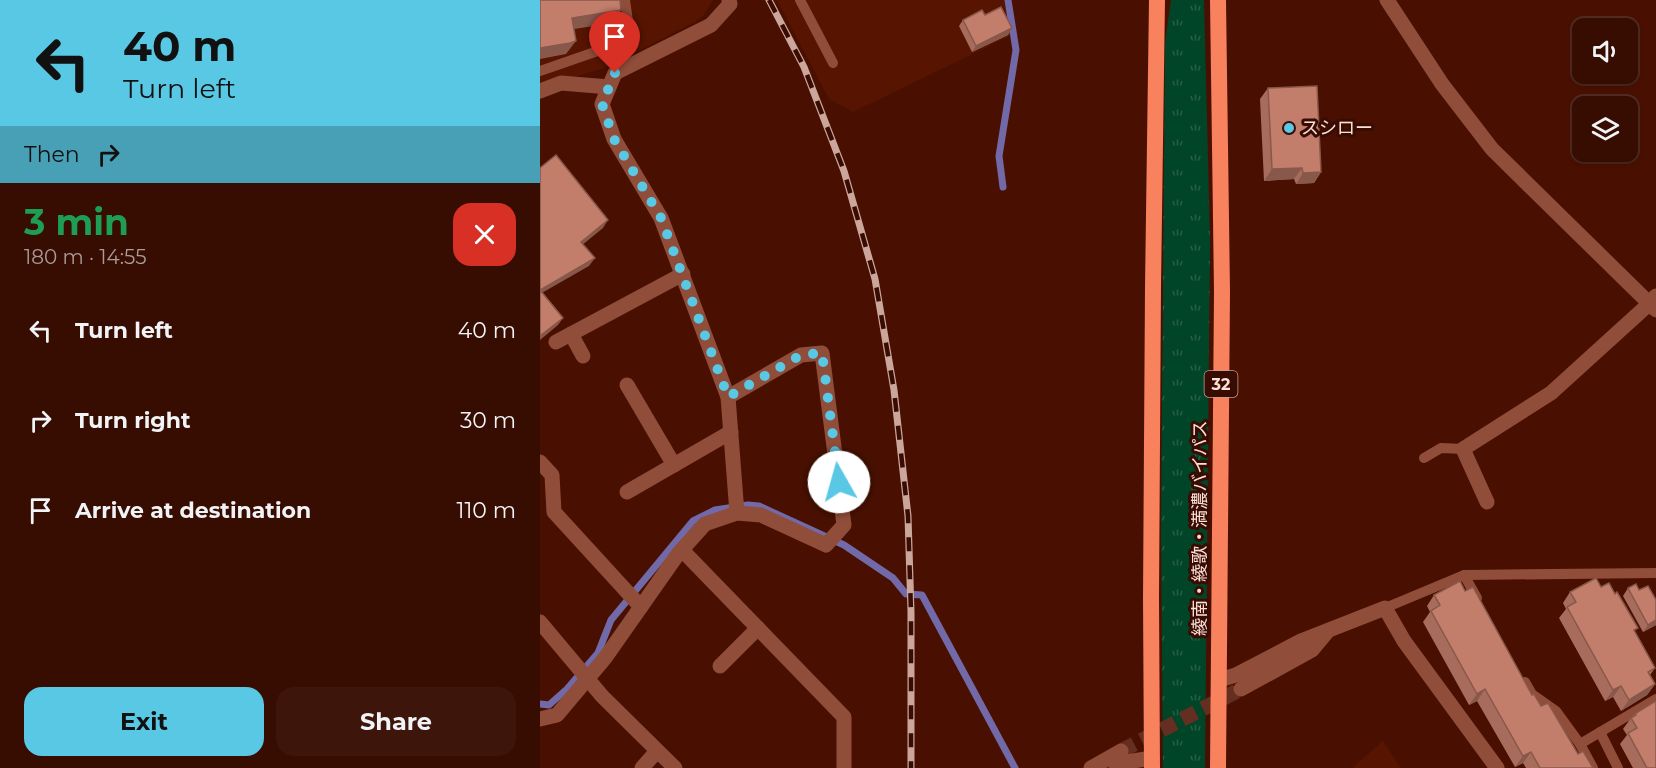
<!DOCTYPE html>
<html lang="en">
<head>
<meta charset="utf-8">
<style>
	:root { --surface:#370c01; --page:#3e150b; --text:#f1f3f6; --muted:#aa9b99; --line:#512c23; --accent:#59c8e4 }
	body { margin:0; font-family:Montserrat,"Noto Sans JP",sans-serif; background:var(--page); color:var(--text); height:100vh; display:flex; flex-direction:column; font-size:22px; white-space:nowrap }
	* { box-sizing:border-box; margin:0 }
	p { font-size:20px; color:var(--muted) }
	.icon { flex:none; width:33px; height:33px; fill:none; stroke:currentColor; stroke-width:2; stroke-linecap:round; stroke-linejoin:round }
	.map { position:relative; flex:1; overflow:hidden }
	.panel { display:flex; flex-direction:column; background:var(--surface); width:540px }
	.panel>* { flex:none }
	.hud { background:#59c8e4; color:#111; overflow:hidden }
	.fabs { position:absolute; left:1032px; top:18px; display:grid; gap:12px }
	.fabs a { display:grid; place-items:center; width:66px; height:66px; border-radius:12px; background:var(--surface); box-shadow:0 2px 4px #0004,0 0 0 2px var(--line); font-size:30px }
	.pin { position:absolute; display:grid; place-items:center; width:51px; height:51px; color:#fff; margin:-62px -26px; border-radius:50% 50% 50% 0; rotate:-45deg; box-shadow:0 0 6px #0007 }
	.pin .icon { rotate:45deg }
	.me { position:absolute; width:66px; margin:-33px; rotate:353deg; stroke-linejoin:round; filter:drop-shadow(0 0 4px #0008) }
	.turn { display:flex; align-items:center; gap:21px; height:126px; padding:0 24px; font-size:27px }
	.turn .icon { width:78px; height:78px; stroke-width:2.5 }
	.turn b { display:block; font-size:42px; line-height:51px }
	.then { display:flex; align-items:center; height:57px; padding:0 24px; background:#0003; gap:12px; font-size:22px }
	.round { display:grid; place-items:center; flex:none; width:63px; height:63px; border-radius:18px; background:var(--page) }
	.head { display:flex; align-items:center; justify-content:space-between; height:102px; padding:0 24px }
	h1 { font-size:36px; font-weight:700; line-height:45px; color:#1e9e55 }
	.cta { display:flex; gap:12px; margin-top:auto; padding:12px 24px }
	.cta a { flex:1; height:69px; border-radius:18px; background:var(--accent); color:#111; font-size:24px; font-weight:700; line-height:69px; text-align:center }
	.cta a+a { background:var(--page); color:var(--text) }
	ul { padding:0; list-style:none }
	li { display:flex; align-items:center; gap:18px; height:90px; padding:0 24px }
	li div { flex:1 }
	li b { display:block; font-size:22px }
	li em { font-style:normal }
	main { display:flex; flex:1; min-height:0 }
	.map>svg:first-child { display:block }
</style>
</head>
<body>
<main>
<section class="panel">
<div class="hud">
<div class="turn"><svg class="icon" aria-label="left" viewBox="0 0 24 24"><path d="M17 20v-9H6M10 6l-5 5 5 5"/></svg><div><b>40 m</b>Turn left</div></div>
<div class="then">Then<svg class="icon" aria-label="right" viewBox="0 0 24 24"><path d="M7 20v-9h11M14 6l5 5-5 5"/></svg></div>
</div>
<div class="head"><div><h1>3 min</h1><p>180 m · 14:55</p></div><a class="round" style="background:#d93025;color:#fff"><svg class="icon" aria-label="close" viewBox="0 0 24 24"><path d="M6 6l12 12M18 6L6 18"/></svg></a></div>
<ul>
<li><svg class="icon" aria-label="left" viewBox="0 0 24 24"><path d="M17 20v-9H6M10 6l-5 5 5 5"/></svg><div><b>Turn left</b></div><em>40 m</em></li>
<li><svg class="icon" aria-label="right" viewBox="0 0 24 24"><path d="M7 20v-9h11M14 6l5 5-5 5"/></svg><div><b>Turn right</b></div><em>30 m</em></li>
<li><svg class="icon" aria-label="arrive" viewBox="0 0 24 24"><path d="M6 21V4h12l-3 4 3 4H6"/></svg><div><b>Arrive at destination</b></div><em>110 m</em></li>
</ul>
<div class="cta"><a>Exit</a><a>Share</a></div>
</section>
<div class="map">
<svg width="1116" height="768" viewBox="0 0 1116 768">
	<defs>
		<pattern id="grass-tufts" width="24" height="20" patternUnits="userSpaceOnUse" patternTransform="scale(1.5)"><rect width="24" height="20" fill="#004527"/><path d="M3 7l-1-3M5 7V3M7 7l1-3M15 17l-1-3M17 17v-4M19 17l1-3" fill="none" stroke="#265f46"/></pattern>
	</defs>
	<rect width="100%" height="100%" fill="#491001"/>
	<g fill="#561401">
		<path d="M 0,0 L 173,0 L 164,15 L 155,22 L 64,68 L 32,78 L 0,84 Z"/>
		<path d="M 237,0 L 466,0 L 472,35 L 313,112 L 289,99 Z"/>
		<path d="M 843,741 L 861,768 L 812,768 Z"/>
	</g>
	<path fill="url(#grass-tufts)" d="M 631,0 L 664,0 L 670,241 L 665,768 L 623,768 L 621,531 L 625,43 Z"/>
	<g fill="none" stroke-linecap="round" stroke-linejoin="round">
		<g stroke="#7269a8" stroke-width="7">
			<path d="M 463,187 L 459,156 L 476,50 L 468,0"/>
			<path d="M 0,704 L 9,705 L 27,689 L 58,653 L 71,620 L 153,521 L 175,510 L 208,505 L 219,506 L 304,545 L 353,578 L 366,594 L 382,595 L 475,768"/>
		</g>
		<path stroke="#642f21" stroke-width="15" stroke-dasharray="15 8" stroke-linecap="butt" d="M 581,751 L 701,689"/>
		<g stroke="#904d3a" stroke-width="10">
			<path d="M 260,0 L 293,63"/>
			<path d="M 0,71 L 75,45 L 88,21 L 85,0"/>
			<path d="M 884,458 L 901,448 L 923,449"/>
			<path d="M 924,575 L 937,598"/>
			<path d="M 845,608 L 924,575 L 1116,573"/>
			<path d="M 985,682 L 992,694 L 1016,711 L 1040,744 L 1116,699"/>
			<path d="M 1060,732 L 1078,768"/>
			<path d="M 1040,744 L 1053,768"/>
		</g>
		<g stroke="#904d3a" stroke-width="15">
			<path d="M 189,0 L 190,4 L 171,25 L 75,73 L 62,104 L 74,139 L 121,218 L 188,397 L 197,513"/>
			<path d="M 847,0 L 902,84 L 952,149 L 1116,310"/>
			<path d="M 0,91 L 21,83 L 69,87"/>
			<path d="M 31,334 L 43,356"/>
			<path d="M 16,342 L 143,274"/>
			<path d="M 87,385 L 134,465"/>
			<path d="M 0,462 L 12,475 L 14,512 L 101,607"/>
			<path d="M 87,492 L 191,432"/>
			<path d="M 947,502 L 923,449 L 1011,393 L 1109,304 L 1116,296"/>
			<path d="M 142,550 L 304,717 L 304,768"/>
			<path d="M 0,622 L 62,696 L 135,768"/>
			<path d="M 679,680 L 696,675 L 761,641 L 845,608 L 864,641 L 957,768"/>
			<path d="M 701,689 L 772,650 L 787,632"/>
			<path d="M 0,719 L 17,715 L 65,658 L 138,554 L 165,524 L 197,513 L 221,515 L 286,545 L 304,525 L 282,353 L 261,355 L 188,397"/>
			<path d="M 102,768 L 117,751"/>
			<path d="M 551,768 L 581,751"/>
			<path d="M 576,768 L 587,762 L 612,758"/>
		</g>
		<path stroke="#904d3a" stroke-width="15" d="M 180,666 L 218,628"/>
		<g stroke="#f8815e" stroke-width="16">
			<path d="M 678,0 L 682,292 L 678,768"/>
			<path d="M 612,768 L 611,598 L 613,287 L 617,0"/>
		</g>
		<g stroke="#cba69b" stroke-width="7">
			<path id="rail" d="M 229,0 L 264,67 L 304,171 L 335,279 L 354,390 L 368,516 L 371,612 L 371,768"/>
		</g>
		<use href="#rail" stroke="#380c02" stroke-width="4.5" stroke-dasharray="14" stroke-linecap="butt"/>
	</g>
	<g fill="#a86c5c">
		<path d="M 445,15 L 472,28 L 468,35 L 432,52 L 419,26 L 423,20 Z"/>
		<path d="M 728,88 L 781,172 L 774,183 L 756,184 L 754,179 L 724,181 L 720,99 Z"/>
		<path d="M 1061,587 L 1095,632 L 1115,668 L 1110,675 L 1115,684 L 1107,695 L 1081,711 L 1073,697 L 1065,701 L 1019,618 L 1026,609 L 1023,603 L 1030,592 Z"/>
		<path d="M 1088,588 L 1099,590 L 1116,600 L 1116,625 L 1103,632 L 1083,596 Z"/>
		<path d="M 925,591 L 992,695 L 1038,754 L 1053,768 L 986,768 L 983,763 L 975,767 L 937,701 L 929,705 L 883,622 L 890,612 L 887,606 L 894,595 Z"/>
		<path d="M 1096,713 L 1116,768 L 1093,768 L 1080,744 L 1087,735 L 1083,729 L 1091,718 Z"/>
	</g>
	<g fill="#88584b">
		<path d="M 81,10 L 72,23 L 22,31 L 32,18 Z"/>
		<path d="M 472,28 L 468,35 L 432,52 L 436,46 Z"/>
		<path d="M 36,41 L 26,54 L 0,59 L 0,48 Z"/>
		<path d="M 762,168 L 754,179 L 724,181 L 732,169 Z"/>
		<path d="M 781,172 L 774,183 L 756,184 L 763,173 Z"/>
		<path d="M 68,220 L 63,228 L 36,250 L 41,242 Z"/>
		<path d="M 55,258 L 49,266 L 0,294 L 0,290 Z"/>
		<path d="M 23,318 L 18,325 L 0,340 L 0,336 Z"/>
		<path d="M 1116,620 L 1116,625 L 1103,632 L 1108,625 Z"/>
		<path d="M 1115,684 L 1107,695 L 1081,711 L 1089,700 Z"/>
		<path d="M 1081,686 L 1073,697 L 1065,701 L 1073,690 Z"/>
		<path d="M 945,689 L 937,701 L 929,705 L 937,694 Z"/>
		<path d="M 991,752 L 983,763 L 975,767 L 983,756 Z"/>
	</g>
	<g fill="#c37e6b" stroke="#88584b" stroke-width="1.5">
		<path d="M 0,0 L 80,0 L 81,10 L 32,18 L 36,41 L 30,43 L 0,48 Z"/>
		<path d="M 461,7 L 472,28 L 436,46 L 423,20 L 442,10 L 445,15 Z"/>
		<path d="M 777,86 L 781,172 L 763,173 L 762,168 L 732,169 L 728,88 Z"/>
		<path d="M 16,155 L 68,220 L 41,242 L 55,258 L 0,290 L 23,318 L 0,336 L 0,168 Z"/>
		<path d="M 1056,578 L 1061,587 L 1069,583 L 1075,594 L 1077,592 L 1098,628 L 1094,630 L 1115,668 L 1108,672 L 1115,684 L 1089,700 L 1081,686 L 1073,690 L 1027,607 L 1036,602 L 1030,592 Z"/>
		<path d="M 920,581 L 925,591 L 933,587 L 992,695 L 994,694 L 1001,706 L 1008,703 L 1038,754 L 1043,751 L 1053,768 L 1000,768 L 991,752 L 983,756 L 945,689 L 937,694 L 891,611 L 900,605 L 894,595 Z"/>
		<path d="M 1096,584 L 1099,590 L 1108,586 L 1116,600 L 1116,620 L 1108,625 L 1088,588 Z"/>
		<path d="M 1116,701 L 1116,768 L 1107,768 L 1088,733 L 1097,728 L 1091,718 L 1096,715 L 1096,713 Z"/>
	</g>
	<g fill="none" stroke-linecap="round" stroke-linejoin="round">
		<path stroke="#59c8e4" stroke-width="10" stroke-dasharray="0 18" d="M 75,73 L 62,104 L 74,139 L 121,218 L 188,397 L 261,355 L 282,353 L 299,482"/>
	</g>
	<circle fill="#59c8e4" stroke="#380c02" stroke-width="2" cx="749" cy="128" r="6"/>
	<g text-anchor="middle" stroke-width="6" stroke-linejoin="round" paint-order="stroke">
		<rect fill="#380c02" stroke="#c2a096" stroke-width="1.5" x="664.5" y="371" width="33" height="26" rx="4.5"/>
		<g font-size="16" font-weight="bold" fill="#fddfd6">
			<text x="681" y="390">32</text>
		</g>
		<g font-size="18" fill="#fddfd6" stroke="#380c02" text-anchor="start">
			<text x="761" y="134">スシロー</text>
		</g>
		<g font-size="18" fill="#fddfd6" stroke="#380c02">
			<text transform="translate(660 528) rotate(-90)" y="6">綾南・綾歌・満濃バイパス</text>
		</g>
	</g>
</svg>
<div class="fabs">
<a><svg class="icon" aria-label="sound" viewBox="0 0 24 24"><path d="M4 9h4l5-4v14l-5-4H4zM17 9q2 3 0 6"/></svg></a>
<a><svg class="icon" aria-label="layers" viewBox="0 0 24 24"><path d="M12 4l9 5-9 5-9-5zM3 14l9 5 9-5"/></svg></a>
</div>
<div class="pin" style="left:75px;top:73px;background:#d93025"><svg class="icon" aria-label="arrive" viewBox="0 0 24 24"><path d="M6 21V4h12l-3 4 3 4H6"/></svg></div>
<svg class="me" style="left:299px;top:482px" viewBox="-20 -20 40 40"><circle r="19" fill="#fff"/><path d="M0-13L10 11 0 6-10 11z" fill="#59c8e4"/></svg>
</div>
</main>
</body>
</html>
